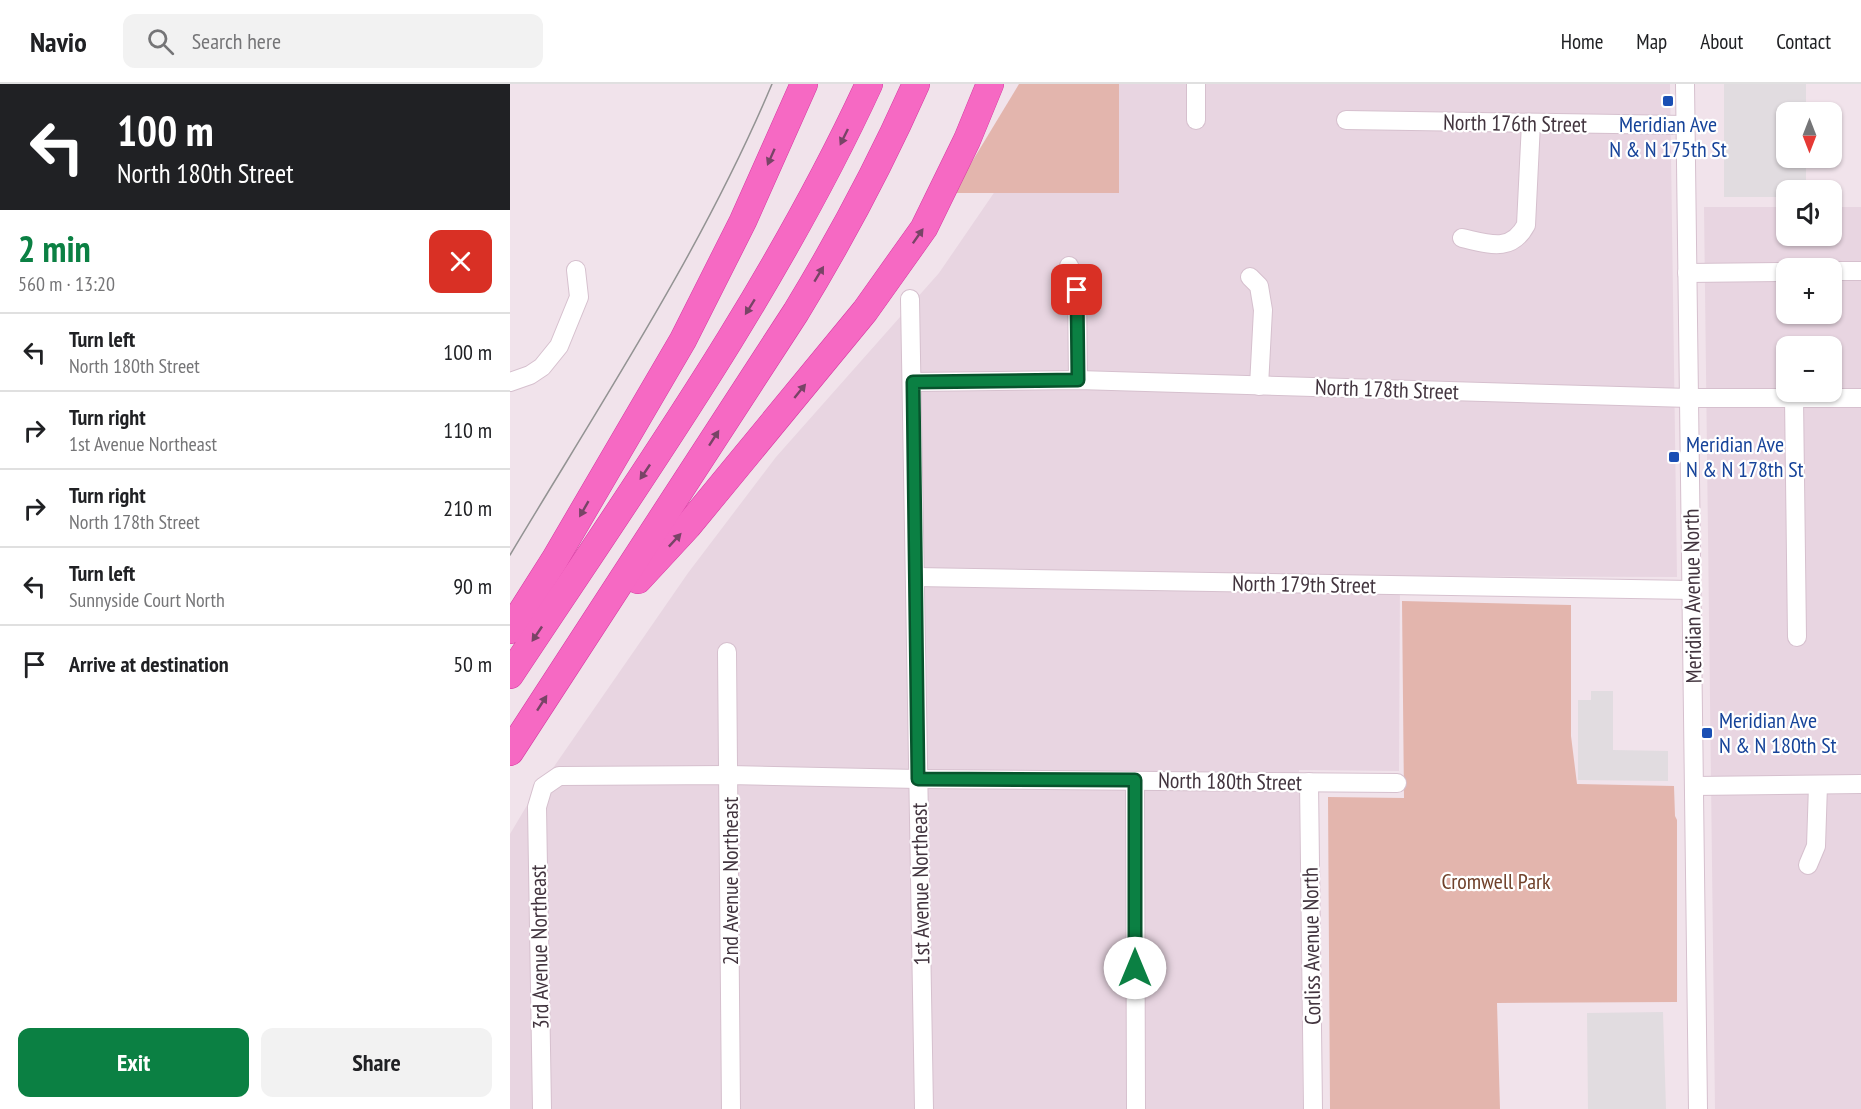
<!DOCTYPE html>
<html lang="en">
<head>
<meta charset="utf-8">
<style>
	:root { --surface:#fff; --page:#f2f2f2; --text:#202124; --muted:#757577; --line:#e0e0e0; --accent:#0b8043 }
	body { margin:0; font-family:"PT Sans Narrow",sans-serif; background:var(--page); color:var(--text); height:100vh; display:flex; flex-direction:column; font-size:22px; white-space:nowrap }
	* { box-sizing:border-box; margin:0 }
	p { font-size:20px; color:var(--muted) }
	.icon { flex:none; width:33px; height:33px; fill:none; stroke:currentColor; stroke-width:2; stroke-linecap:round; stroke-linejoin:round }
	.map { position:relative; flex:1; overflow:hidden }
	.drawer { display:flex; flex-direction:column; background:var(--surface); width:510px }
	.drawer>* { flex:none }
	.guide { background:#202124; color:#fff; overflow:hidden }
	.needle { width:39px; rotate:180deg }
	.tools { position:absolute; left:1266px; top:18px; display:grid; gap:12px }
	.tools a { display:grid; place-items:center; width:66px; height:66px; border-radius:12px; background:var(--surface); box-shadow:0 2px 4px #0004; font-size:30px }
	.pin { position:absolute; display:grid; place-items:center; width:51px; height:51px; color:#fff; margin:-26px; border-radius:12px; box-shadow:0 3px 9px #0006 }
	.me { position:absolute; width:66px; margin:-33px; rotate:0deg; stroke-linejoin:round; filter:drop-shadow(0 0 4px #0008) }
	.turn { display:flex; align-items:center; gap:21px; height:126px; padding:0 18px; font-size:27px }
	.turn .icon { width:78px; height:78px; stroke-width:2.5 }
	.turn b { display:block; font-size:42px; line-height:51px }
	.round { display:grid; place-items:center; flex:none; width:63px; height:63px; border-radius:12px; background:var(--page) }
	.headline { display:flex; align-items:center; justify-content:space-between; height:102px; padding:0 18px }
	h1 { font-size:36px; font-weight:700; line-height:45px; color:var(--accent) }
	.action { display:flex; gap:12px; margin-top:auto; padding:12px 18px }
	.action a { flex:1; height:69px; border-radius:12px; background:var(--accent); color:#fff; font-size:24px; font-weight:700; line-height:69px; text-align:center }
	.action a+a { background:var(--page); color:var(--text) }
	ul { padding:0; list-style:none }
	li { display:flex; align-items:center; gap:18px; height:78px; padding:0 18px; border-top:2px solid var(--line) }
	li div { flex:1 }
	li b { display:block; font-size:22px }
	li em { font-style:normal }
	header { display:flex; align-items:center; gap:36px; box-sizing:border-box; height:84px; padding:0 30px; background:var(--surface); border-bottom:2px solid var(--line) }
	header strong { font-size:28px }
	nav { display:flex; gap:33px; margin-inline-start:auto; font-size:21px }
	.search { width:420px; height:54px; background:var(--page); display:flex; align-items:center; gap:15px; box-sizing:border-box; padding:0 21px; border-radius:12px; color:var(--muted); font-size:22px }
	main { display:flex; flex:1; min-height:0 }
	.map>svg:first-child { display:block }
</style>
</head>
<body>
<header>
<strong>Navio</strong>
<div class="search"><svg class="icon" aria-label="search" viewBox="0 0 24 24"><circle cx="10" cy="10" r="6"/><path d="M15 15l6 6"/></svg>Search here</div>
<nav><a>Home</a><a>Map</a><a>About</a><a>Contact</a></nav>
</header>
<main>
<section class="drawer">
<div class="guide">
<div class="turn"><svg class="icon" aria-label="left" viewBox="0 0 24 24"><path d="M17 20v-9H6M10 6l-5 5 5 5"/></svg><div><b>100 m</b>North 180th Street</div></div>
</div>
<div class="headline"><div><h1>2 min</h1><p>560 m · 13:20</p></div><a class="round" style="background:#d93025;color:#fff"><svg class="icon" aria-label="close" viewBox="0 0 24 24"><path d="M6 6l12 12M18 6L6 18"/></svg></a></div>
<ul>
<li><svg class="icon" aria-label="left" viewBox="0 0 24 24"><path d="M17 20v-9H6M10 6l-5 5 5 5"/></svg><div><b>Turn left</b><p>North 180th Street</p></div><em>100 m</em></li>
<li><svg class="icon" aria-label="right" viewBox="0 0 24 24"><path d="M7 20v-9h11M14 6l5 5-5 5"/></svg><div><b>Turn right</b><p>1st Avenue Northeast</p></div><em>110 m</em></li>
<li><svg class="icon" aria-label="right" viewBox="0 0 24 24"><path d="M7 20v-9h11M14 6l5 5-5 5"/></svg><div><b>Turn right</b><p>North 178th Street</p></div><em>210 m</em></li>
<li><svg class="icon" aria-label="left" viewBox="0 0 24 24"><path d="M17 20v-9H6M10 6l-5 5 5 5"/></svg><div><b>Turn left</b><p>Sunnyside Court North</p></div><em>90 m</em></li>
<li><svg class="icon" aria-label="arrive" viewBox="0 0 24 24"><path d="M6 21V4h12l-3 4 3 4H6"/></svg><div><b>Arrive at destination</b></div><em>50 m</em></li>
</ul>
<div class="action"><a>Exit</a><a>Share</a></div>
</section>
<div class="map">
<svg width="1351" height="1025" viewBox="0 0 1351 1025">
	<rect width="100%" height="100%" fill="#f1e3eb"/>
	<g fill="#e8d5e1" fill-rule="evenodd">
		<path d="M 544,0 L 1160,0 L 1167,493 L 890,492 L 889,687 L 789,686 L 793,1025 L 0,1025 L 0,750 L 16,723 L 178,489 L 266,373 L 429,189 L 525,49 Z"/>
		<path d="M 1194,123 L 1276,123 L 1276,152 L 1322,152 L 1322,123 L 1351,123 L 1351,1025 L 1205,1025 ZM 1276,184 L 1322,184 L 1322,230 L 1276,230 ZM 1276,262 L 1322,262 L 1322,308 L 1276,308 Z"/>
	</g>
	<g fill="#e3b5ad">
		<path d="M 509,0 L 609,0 L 609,109 L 443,109 Z"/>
		<path d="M 892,517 L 1061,521 L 1061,652 L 1067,700 L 1164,702 L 1165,732 L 1167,736 L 1167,918 L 987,919 L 990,1025 L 820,1025 L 818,713 L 894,714 Z"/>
	</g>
	<g fill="#e1dce0">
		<path d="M 1214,0 L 1296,0 L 1296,28 L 1276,28 L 1276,74 L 1296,74 L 1296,106 L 1276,106 L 1276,113 L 1214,113 Z"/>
		<path d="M 1081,607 L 1103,607 L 1103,666 L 1158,667 L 1158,697 L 1068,696 L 1068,616 L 1081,616 Z"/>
		<path d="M 1153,928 L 1156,1025 L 1078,1025 L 1077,929 Z"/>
	</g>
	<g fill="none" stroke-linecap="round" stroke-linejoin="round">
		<g stroke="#d6c0ce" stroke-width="20">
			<g id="minor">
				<path d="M 1175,0 L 1188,1025"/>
				<path d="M 686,36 L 686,0"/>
				<path d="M 836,36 L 1175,41"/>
				<path d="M 952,154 C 979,160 1001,169 1016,141 L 1021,39"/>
				<path d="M 559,182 L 565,195 L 567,206 L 568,296"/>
				<path d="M 1322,187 L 1351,187"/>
				<path d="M 1177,189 L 1276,188"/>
				<path d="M 740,193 L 749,202 L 753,226 L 749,302"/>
				<path d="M 400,215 L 414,1025"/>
				<path d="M 0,298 L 20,291 L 32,283 L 49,262 L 69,213 L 66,186"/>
				<path d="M 403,298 L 568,296 L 1179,314 L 1351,314"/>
				<path d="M 1284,314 L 1287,553"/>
				<path d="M 406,493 L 1182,506"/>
				<path d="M 217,568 L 221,1025"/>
				<path d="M 625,697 L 626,1025"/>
				<path d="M 799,698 L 803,1025"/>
				<path d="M 1184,702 L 1351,700"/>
				<path d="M 1298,781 L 1306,762 L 1308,701"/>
				<path d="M 32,1025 L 27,723 L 33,703 L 49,692 L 219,691 L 408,695 L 887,699"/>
			</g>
		</g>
		<g stroke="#d43aa1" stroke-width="28">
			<g id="highway">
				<path d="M 128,496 L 178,442 L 355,227 L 414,144 L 457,56 L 480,0"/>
				<path d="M 0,546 L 45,475 L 173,256 L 233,137 L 294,0"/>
				<path d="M 0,591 C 127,399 262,210 359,0"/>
				<path d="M 0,668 L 286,228 C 331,154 371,79 406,0"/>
			</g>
		</g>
		<use href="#minor" stroke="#fff" stroke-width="18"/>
		<use href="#highway" stroke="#f669c3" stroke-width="27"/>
		<path stroke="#939393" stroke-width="1.5" d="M 0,471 C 92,317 192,166 262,0"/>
	</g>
	<defs><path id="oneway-solid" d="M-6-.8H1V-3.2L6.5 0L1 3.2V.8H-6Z" transform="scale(1.5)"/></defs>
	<g fill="#784466">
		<use href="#oneway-solid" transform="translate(334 53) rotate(116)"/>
		<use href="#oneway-solid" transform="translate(261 73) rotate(114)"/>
		<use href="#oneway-solid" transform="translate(408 152) rotate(-55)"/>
		<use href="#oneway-solid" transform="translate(309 190) rotate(-59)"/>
		<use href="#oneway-solid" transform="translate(240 223) rotate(122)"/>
		<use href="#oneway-solid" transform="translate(290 307) rotate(-51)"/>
		<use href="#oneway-solid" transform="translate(204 354) rotate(-57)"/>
		<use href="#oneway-solid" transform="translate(135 388) rotate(124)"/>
		<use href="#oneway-solid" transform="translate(74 425) rotate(120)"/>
		<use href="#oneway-solid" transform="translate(165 456) rotate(-47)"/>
		<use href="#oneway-solid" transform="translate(27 550) rotate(124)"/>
		<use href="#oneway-solid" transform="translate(32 619) rotate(-57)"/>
	</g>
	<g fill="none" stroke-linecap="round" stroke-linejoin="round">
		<g stroke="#07532c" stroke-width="15">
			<path id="route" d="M 567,206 L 568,296 L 403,298 L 408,695 L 625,696 L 625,884"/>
		</g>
		<use href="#route" stroke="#0b8043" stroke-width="10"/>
	</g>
	<g fill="#1a4fb4" stroke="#fff" stroke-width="2">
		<rect x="1152" y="11" width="12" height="12" rx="3"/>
		<rect x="1158" y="367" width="12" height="12" rx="3"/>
		<rect x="1191" y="643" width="12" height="12" rx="3"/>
	</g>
	<g text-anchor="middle" stroke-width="4.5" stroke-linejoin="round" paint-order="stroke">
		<g font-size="22" fill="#42343e" stroke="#fff">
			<text transform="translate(1005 39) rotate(1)" y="8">North 176th Street</text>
			<text transform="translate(877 305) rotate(2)" y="8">North 178th Street</text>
			<text transform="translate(794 500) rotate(1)" y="8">North 179th Street</text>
			<text transform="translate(1182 512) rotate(-91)" y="8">Meridian Avenue North</text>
			<text transform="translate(720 697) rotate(1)" y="8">North 180th Street</text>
			<text transform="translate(220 797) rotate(-90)" y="8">2nd Avenue Northeast</text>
			<text transform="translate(410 800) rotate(-91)" y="8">1st Avenue Northeast</text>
			<text transform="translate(801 862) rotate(-91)" y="8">Corliss Avenue North</text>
			<text transform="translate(29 863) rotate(-91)" y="8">3rd Avenue Northeast</text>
		</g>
		<g font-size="22" fill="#164399" stroke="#fff" text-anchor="start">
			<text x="1158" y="48" text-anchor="middle">Meridian Ave<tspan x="1158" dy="25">N &amp; N 175th St</tspan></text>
			<text x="1176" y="368">Meridian Ave<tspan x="1176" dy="25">N &amp; N 178th St</tspan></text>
			<text x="1209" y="644">Meridian Ave<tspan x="1209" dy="25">N &amp; N 180th St</tspan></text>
		</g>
		<g font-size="22" fill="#70412b" stroke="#fff">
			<text x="986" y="805">Cromwell Park</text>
		</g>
	</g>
</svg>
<div class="tools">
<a><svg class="needle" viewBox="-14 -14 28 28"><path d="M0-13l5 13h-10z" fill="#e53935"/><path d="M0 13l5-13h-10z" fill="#757577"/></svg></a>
<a><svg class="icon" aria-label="sound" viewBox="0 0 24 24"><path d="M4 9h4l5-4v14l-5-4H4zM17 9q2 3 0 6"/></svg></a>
<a>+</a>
<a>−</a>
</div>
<div class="pin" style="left:567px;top:206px;background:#d93025"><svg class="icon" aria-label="arrive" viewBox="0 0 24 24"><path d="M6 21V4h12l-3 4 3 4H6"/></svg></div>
<svg class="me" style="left:625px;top:884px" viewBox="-20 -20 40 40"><circle r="19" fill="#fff"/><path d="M0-13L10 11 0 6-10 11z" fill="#0b8043"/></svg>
</div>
</main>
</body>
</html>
